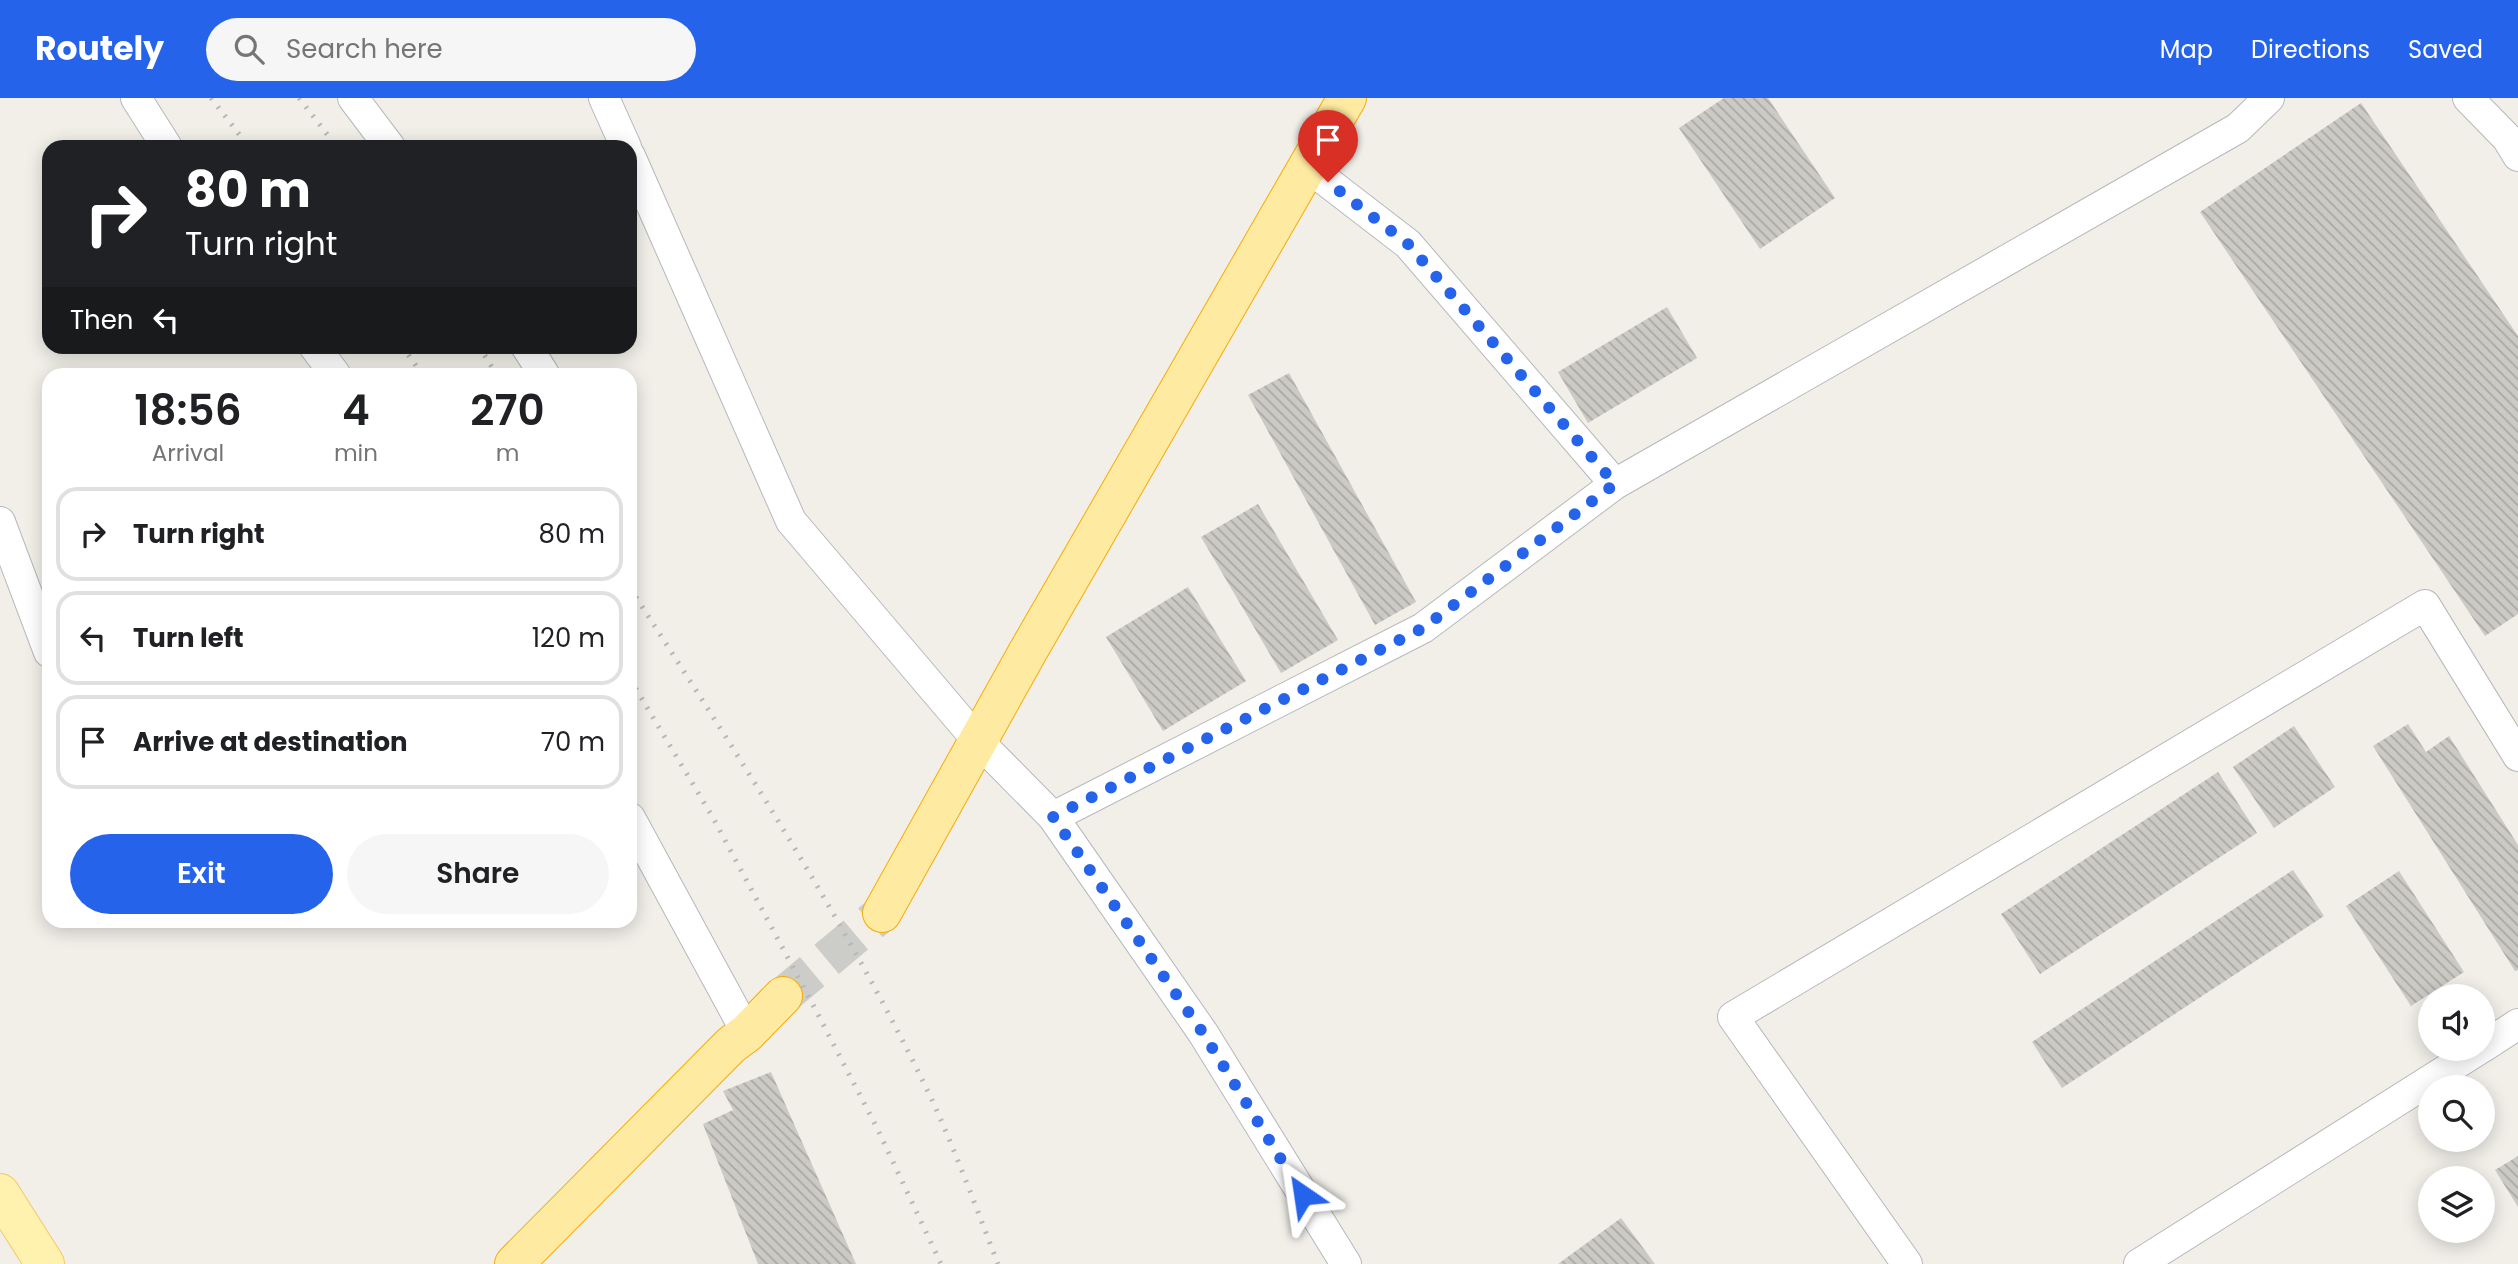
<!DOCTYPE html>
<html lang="en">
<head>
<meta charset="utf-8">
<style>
	:root { --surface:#fff; --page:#f6f6f6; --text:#202124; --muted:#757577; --line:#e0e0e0; --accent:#2563eb }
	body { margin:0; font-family:Poppins,sans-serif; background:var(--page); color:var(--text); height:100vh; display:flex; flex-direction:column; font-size:26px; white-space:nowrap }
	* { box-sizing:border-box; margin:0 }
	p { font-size:23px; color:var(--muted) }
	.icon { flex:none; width:38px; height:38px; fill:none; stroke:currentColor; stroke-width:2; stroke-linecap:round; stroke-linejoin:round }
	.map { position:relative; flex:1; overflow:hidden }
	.drawer { position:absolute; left:42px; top:270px; width:595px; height:560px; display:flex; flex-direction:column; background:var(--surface); border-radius:21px; box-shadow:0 4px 18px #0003 }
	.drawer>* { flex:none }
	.banner { position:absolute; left:42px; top:42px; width:595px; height:214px; border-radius:21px; box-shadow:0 4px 18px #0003; background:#202124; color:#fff; overflow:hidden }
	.tools { position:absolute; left:2418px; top:886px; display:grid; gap:14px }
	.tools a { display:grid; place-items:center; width:77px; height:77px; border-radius:50%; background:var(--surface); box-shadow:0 4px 18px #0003; font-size:35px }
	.pin { position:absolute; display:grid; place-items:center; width:60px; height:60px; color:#fff; margin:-72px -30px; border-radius:50% 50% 50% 0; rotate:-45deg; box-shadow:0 0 7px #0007 }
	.pin .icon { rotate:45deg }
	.me { position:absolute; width:77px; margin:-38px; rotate:328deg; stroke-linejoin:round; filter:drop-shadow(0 0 5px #0008) }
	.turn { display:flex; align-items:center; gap:24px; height:147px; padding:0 28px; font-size:32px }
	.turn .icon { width:91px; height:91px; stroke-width:2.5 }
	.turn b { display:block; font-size:49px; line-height:60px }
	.then { display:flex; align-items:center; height:66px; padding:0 28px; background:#0003; gap:14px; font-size:26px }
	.eta { display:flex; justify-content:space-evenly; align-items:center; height:119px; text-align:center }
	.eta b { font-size:42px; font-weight:600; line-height:49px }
	.action { display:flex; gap:14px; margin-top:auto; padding:14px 28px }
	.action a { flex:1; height:80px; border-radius:42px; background:var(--accent); color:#fff; font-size:28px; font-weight:600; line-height:80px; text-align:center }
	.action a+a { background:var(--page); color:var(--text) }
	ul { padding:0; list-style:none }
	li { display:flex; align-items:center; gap:21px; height:94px; margin:0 14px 10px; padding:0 14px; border:4px solid var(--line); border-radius:21px }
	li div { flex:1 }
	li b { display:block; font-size:26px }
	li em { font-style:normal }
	header { display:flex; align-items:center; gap:42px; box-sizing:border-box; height:98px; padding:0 35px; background:var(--accent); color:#fff }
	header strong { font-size:33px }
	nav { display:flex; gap:38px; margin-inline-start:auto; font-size:24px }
	.search { width:490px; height:63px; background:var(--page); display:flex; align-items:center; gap:18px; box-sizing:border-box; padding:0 24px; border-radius:38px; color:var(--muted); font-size:26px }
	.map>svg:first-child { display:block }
</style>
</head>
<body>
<header>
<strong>Routely</strong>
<div class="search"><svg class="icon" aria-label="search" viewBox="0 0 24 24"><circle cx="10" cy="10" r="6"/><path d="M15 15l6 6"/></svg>Search here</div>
<nav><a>Map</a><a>Directions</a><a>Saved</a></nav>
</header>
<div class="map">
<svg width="2518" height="1166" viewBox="0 0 2518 1166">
	<defs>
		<pattern id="building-back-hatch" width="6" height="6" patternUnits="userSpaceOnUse" patternTransform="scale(1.75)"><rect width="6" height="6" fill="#cccac5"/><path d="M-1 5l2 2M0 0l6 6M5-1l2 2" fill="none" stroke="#a9a8a4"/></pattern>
	</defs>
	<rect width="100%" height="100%" fill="#f1efe8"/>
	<g fill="url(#building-back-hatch)">
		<path d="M 1724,0 L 1768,0 L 1835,100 L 1760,151 L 1679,30 Z"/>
		<path d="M 2361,5 L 2518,238 L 2518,516 L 2485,538 L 2200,114 Z"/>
		<path d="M 1667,209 L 1697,260 L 1588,325 L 1558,274 Z"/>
		<path d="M 1289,275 L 1416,504 L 1375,527 L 1248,297 Z"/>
		<path d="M 1258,406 L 1338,542 L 1281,575 L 1201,439 Z"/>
		<path d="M 1188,489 L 1246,583 L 1163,633 L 1106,539 Z"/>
		<path d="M 2408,626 L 2426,654 L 2449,638 L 2518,747 L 2518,872 L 2515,873 L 2373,648 Z"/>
		<path d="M 2294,628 L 2335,689 L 2274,730 L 2233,669 Z"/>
		<path d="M 2218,674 L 2257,735 L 2040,876 L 2001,816 Z"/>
		<path d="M 2293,772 L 2324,818 L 2062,990 L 2032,944 Z"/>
		<path d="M 2399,773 L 2464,874 L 2411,908 L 2346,808 Z"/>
		<path d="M 771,974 L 856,1166 L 758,1166 L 703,1026 L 733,1012 L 723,993 Z"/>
		<path d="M 2518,1058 L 2518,1109 L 2495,1072 Z"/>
		<path d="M 1621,1120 L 1655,1166 L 1558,1166 Z"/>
	</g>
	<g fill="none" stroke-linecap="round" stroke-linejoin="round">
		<path stroke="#ccccc8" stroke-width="38" stroke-dasharray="38 19" stroke-linecap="butt" d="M 783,898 L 882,815"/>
		<g stroke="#b5b8bc" stroke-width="32">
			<g id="minor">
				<path d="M 136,0 L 167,49"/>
				<path d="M 353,0 L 390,49"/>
				<path d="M 604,0 L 626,49"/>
				<path d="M 2468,0 L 2507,40 L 2518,58"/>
				<path d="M 630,58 L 791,423 L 978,643 L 1053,719 L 1423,530 L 1615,386 L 2238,30 L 2269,0"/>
				<path d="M 1308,69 L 1408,146 L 1615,386"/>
				<path d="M 314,248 L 335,276"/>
				<path d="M 526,248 L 544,276"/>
				<path d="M 0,424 L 49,554"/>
				<path d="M 1053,719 L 1203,935 L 1346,1166"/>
				<path d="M 630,720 L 747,935"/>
				<path d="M 2483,949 L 2518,926"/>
				<path d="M 1907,1166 L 1733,919 L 2425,507 L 2518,658"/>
				<path d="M 2139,1166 L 2481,950"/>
			</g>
		</g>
		<g stroke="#f2c960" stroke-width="40">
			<path id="primary" d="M 0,1095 L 45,1166"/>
		</g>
		<g stroke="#f9ab00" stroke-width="40">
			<g id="trunk">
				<path d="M 882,815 L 1027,555 L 1347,0"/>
				<path d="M 514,1166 L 731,947 L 747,935 L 783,898"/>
			</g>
		</g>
		<use href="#minor" stroke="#fff" stroke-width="30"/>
		<use href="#primary" stroke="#fff2af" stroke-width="38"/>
		<use href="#trunk" stroke="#feeaa1" stroke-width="38"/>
		<g stroke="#b6b7b8" stroke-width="5" stroke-dasharray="2 9" stroke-linecap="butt">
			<path d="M 211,0 L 249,49"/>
			<path d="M 299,0 L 337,49"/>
			<path d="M 402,248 L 422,276"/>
			<path d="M 479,248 L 496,276"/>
			<path d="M 630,490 C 738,657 847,824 933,1004 C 957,1057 977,1112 998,1166"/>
			<path d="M 630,581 L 712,718 L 811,903 L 877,1030 L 941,1166"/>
		</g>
	</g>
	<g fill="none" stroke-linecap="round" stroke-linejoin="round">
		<path stroke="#2563eb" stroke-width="12" stroke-dasharray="0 21.6" d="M 1303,1097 L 1203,935 L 1053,719 L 1423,530 L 1615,386 L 1408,146 L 1328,84"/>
	</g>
</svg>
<div class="tools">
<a><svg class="icon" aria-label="sound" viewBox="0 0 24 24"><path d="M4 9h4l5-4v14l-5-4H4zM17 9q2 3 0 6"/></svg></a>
<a><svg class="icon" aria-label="search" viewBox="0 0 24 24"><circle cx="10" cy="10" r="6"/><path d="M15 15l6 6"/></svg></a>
<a><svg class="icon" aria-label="layers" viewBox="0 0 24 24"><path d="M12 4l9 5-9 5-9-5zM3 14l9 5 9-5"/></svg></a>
</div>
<div class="pin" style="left:1328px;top:84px;background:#d93025"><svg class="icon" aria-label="arrive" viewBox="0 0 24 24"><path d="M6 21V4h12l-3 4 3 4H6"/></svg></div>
<svg class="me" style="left:1303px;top:1097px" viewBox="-20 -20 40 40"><path d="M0-17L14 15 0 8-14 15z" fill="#2563eb" stroke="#fff" stroke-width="4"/></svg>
<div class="banner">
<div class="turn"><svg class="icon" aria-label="right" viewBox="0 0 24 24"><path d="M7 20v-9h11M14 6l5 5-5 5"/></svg><div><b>80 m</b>Turn right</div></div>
<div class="then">Then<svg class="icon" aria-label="left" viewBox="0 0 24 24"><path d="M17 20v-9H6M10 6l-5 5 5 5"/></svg></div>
</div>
<section class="drawer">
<div class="eta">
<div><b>18:56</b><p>Arrival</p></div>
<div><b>4</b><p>min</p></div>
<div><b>270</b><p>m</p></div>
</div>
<ul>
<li><svg class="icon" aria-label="right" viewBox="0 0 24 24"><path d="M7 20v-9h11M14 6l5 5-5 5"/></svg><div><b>Turn right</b></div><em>80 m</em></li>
<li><svg class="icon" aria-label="left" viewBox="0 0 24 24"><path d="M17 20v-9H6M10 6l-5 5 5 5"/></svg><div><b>Turn left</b></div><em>120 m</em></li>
<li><svg class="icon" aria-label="arrive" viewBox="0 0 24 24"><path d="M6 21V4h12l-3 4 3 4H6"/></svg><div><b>Arrive at destination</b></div><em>70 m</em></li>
</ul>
<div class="action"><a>Exit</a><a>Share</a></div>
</section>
</div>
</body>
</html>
